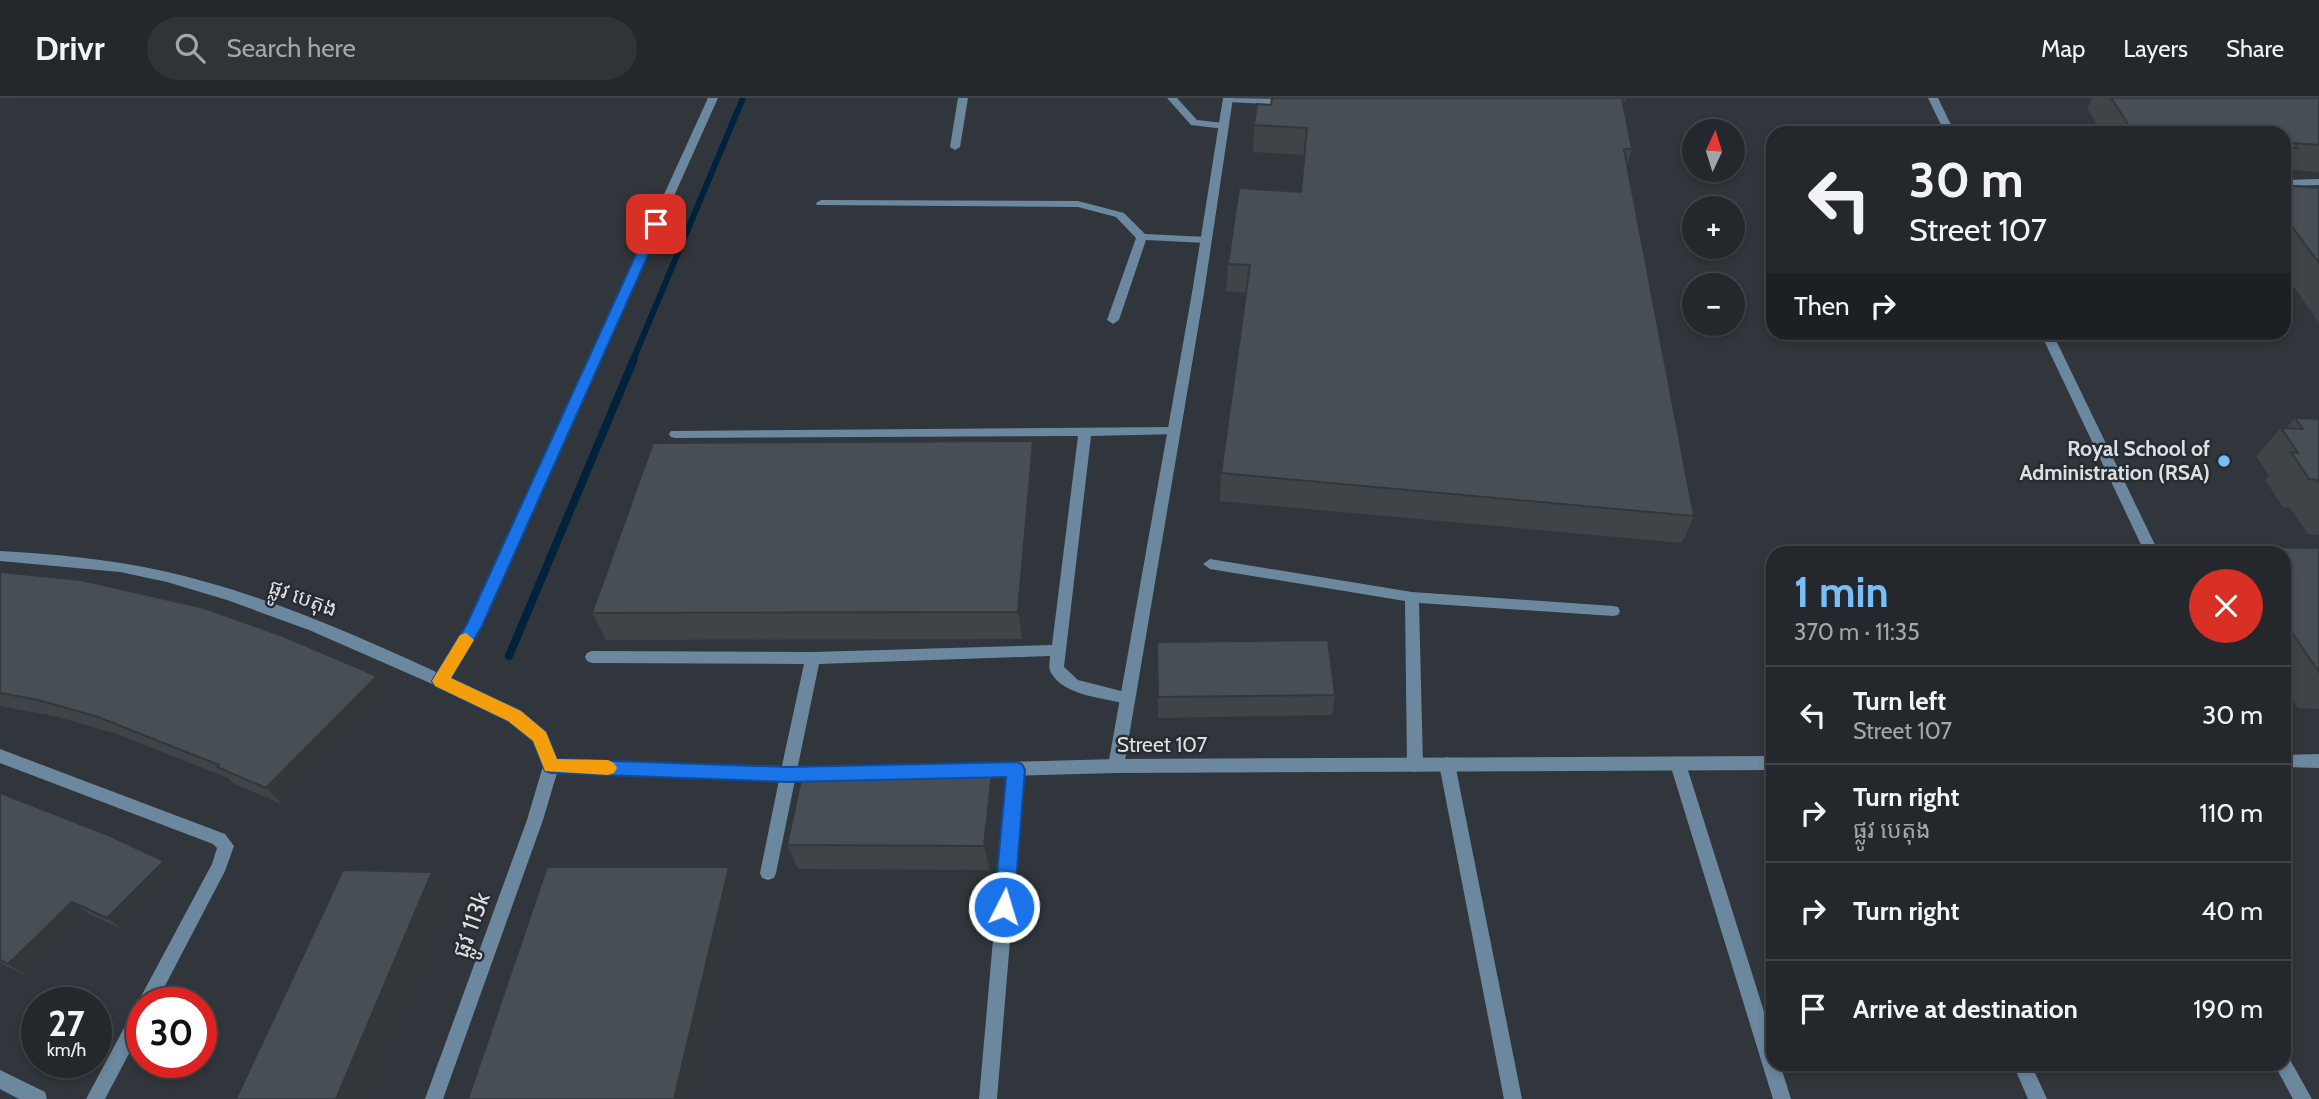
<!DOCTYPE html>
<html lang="en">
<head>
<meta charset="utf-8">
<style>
	:root { --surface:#24282c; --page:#303438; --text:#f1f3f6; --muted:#a3a6a9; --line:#414448; --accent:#78bff7 }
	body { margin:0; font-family:Cabin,"Noto Sans Khmer",sans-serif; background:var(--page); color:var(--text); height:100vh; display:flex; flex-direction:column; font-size:26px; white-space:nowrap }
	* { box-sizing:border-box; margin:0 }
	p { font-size:23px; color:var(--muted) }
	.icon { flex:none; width:38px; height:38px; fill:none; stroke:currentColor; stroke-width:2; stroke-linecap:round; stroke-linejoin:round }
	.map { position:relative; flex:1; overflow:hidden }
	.details { position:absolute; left:1766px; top:448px; width:525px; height:525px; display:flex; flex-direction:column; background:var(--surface); border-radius:21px; box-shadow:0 4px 10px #0003,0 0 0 2px var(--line) }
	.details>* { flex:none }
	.top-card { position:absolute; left:1766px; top:28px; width:525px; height:214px; border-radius:21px; box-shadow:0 4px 10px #0003,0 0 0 2px var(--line); background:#24282c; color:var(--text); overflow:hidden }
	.needle { width:46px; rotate:4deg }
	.fabs { position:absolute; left:1682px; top:21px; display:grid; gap:14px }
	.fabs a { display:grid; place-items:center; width:63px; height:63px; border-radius:50%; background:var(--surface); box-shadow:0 4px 10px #0003,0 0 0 2px var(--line); font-size:35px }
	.speed { position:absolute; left:21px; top:889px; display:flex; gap:14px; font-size:35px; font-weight:700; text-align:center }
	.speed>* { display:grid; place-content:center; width:91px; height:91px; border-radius:50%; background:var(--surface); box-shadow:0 4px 10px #0003,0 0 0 2px var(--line); line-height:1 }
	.speed small { font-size:18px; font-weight:400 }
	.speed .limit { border:10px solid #d22; background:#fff; color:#111 }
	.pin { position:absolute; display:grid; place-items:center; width:60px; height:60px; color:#fff; margin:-30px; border-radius:14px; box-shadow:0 4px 10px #0006 }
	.me { position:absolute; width:77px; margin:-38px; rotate:5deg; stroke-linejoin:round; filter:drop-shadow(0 0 5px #0008) }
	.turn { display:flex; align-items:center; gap:24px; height:147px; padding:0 28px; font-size:32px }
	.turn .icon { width:91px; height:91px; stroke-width:2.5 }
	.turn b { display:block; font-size:49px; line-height:60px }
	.then { display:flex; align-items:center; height:66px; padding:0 28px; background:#0003; gap:14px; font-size:26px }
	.round { display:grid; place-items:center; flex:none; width:74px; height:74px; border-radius:37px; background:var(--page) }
	.summary { display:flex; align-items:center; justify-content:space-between; height:119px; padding:0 28px }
	h1 { font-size:42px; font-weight:800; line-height:52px; color:var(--accent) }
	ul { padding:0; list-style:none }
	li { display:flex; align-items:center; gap:21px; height:98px; padding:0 28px; border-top:2px solid var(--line) }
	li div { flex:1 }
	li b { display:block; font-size:26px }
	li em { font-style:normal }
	header { display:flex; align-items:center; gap:42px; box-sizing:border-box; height:98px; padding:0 35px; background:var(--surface); border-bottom:2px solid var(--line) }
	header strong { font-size:33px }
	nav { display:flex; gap:38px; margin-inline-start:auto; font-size:24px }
	.search { width:490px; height:63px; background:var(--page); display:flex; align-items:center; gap:18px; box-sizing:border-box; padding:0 24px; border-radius:38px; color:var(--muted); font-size:26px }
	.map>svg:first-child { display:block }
</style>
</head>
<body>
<header>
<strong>Drivr</strong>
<div class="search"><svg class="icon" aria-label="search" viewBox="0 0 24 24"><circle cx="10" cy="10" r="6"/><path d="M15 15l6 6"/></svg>Search here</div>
<nav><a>Map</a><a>Layers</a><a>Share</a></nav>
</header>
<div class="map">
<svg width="2319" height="1001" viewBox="0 0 2319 1001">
	<rect width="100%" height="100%" fill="#30363b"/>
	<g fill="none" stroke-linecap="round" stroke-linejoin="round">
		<path stroke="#00223c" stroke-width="6" d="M 633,262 L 743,0"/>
		<path stroke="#00223c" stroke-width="8" d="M 509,558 L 634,261"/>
		<g fill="#6b889f" fill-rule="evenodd">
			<path d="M 958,0 L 968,0 L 960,49 L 955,52 L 950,49 Z"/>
			<path d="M 1167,0 L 1177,0 L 1197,22 L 1224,25 L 1229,28 L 1224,31 L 1191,27 Z"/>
			<path d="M 1224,0 L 1289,1 L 1294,4 L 1289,7 L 1228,4 Z"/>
			<path d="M 2319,81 L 2319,87 L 2284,88 L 2284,82 Z"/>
			<path d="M 821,102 L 1078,103 L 1124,115 L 1145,136 L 1206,139 L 1211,142 L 1206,145 L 1146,142 L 1119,222 L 1113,226 L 1107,222 L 1136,140 L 1116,119 L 1078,109 L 817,107 L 816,105 Z"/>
			<path d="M 1174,329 L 1178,330 L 1180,333 L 1178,336 L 1091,338 L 1064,569 L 1078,582 L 1133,596 L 1135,600 L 1133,604 L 1128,606 C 1103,600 1065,598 1051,575 C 1048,570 1050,563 1050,558 L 819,566 L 796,677 L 794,682 L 788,684 L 782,682 L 780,677 L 804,566 L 592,565 L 587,563 L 585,559 L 587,555 L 592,553 L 813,554 L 1052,547 L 1078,338 L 675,340 L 671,339 L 669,336 L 671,333 Z"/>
			<path d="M 1210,461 L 1412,494 L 1613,508 L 1618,509 L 1620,513 L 1618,517 L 1613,518 L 1419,505 L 1423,667 L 1420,672 L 1415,674 L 1410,672 L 1407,667 L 1405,503 L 1210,471 L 1203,466 Z"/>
		</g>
		<g fill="#6b889f" fill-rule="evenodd">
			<path d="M 708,0 L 718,0 L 481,528 L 446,587 L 436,587 L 434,583 L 468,526 Z"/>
			<path d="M 1223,0 L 1233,0 L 1204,195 L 1124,668 L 1121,673 L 1116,675 L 1111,673 L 1108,668 L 1192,195 Z"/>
			<path d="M 1928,0 L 1938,0 L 1955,35 L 1945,35 Z"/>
			<path d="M 2040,234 L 2052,234 L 2159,455 L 2145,455 Z"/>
			<path d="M 0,651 L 225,736 L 234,748 L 225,773 L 156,905 L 142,905 L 142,931 L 105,1001 L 86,1001 L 212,766 L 217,750 L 213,746 L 0,665 Z"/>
			<path d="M 1447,659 L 1452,661 L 1455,666 L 1522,1001 L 1504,1001 L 1439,666 L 1442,661 Z"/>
			<path d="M 1678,659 L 1683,661 L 1686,666 L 1773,942 L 1773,966 L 1780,966 L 1791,1001 L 1773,1001 L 1670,666 L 1673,661 Z"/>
			<path d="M 1016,665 L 1022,667 L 1024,672 L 997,1001 L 979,1001 L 1008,672 L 1010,667 Z"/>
			<path d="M 788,670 L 794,672 L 796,677 L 776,775 L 774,780 L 768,782 L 762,780 L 760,775 L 780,677 L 782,672 Z"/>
			<path d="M 2284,957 L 2289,960 L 2312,1001 L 2293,1001 L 2274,966 L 2284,966 Z"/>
			<path d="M 2013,966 L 2031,966 L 2047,1001 L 2028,1001 Z"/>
			<path d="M 0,972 L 45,994 L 47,1001 L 19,1001 L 0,991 Z"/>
		</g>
		<g fill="#6b889f" fill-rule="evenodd">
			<path d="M 0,453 C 55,456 109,461 163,473 C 262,495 359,538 451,581 C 482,596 518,608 543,633 C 550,640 553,652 556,662 L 819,669 L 825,671 L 827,676 L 825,681 L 819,683 L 557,675 L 543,722 L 443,1001 L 425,1001 L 527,722 L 543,668 L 534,643 L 509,622 L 430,585 L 309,532 L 227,502 L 167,484 L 120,474 L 0,463 Z"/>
			<path d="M 2319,656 L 2319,670 L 2284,669 L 2284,657 Z"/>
			<path d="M 1773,658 L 1773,672 L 1116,675 L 892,681 L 886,679 L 884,674 L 886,669 L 892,667 L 1116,661 Z"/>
		</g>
	</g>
	<g fill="#3e4448">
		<path d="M 1272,0 L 1626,0 L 1623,8 L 1632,51 L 1627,68 L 1694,418 L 1682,445 L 1220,403 L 1221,375 L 1246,195 L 1226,193 L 1228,166 L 1301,94 L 1305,57 L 1253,54 L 1254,27 L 1271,7 Z"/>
		<path d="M 2092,0 L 2319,0 L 2319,74 L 2284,71 L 2284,35 L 2102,35 L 2087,10 Z"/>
		<path d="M 2284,87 L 2319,90 L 2319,225 L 2284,175 Z"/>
		<path d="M 2295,320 L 2319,321 L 2319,437 L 2308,436 L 2290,410 L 2283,409 L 2265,382 L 2269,378 L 2256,358 L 2281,330 L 2286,330 Z"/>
		<path d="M 1036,371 L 1022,541 L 606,542 L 592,515 Z"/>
		<path d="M 2264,449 L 2319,450 L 2319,611 L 2298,610 L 2284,588 L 2284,455 L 2258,455 Z"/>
		<path d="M 0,474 L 390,595 L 282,706 L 234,686 L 228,680 L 117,636 L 58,619 L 0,608 Z"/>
		<path d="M 1157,544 L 1335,597 L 1332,617 L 1158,620 Z"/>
		<path d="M 0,695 L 164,763 L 179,776 L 123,832 L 89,816 L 27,878 L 0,865 Z"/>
		<path d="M 997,700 L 989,772 L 798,771 L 787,747 Z"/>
	</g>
	<g fill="#32373b">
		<path d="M 0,0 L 17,0 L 0,11 Z"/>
		<path d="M 1033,343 L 1036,371 L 1022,541 L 1018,514 Z"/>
		<path d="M 377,578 L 390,595 L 282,706 L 266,690 Z"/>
		<path d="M 992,675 L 997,700 L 989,772 L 984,748 Z"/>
		<path d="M 164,763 L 179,776 L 123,832 L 107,820 Z"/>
		<path d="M 729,769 L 742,792 L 694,1001 L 674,1001 Z"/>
		<path d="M 432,774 L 454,797 L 371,1001 L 336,1001 Z"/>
		<path d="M 72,804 L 89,816 L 27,878 L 8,866 Z"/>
	</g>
	<g fill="#484f54" stroke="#32373b" stroke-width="2">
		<path d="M 1272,0 L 1622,0 L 1632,51 L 1624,51 L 1694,418 L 1221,375 L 1250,167 L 1228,166 L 1239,90 L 1301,94 L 1307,30 L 1254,27 L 1257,6 L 1271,7 Z"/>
		<path d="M 2111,0 L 2319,0 L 2319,47 L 2294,45 L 2298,50 L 2284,49 L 2284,35 L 2134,35 Z"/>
		<path d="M 2284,87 L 2319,90 L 2319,165 L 2284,118 Z"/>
		<path d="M 2295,320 L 2319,321 L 2319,385 L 2317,382 L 2309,381 L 2291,354 L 2298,355 L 2281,330 L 2303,331 Z"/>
		<path d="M 1033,343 L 1018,514 L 592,515 L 653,345 Z"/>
		<path d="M 2264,449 L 2319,450 L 2319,574 L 2284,523 L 2284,485 L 2289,485 L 2284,477 L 2284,455 L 2269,455 Z"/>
		<path d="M 0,474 L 81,482 L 204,510 L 283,538 L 377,578 L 266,690 L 217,669 L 219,667 L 98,619 L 38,602 L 0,595 Z"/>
		<path d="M 1328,542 L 1335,597 L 1158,599 L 1157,544 Z"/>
		<path d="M 803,673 L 992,675 L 984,748 L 787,747 Z"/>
		<path d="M 0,695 L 108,737 L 164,763 L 107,820 L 72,804 L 8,866 L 0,862 Z"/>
		<path d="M 547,769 L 729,769 L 674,1001 L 468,1001 Z"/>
		<path d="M 343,772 L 432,774 L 336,1001 L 236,1001 Z"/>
	</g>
	<path fill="#1a73e8" stroke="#114b97" stroke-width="2" d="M 656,122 L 662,126 L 482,528 L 451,580 L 521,613 L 546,634 L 557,661 L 788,669 L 1016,664 L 1022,666 L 1025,672 L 1014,809 L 1011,815 L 1004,818 L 997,815 L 994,809 L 1006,679 L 788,684 L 551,675 L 545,673 L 533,643 L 508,623 L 435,588 L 432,583 L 467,526 L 650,126 Z"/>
	<path fill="#f59e0b" d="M 466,535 L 474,542 L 451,580 L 521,613 L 546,634 L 557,661 L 608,662 L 614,665 L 617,670 L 614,675 L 608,677 L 545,673 L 533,643 L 508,623 L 435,588 L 432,583 L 435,578 L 460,537 Z"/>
	<circle fill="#78bff7" stroke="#262c31" stroke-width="2.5" cx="2224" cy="363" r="7"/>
	<g text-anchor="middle" stroke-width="5" stroke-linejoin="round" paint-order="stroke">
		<g font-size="21" font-weight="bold" fill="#dbdfe2" stroke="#262c31" text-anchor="end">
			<text x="2210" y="358">Royal School of<tspan x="2210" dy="24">Administration (RSA)</tspan></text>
		</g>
		<g font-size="21" fill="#dbdfe2" stroke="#262c31">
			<text transform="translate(303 500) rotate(20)" y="7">ផ្លូវ បេតុង</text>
			<text x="1162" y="654">Street 107</text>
		</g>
		<g font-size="24" fill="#dbdfe2" stroke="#262c31">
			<text transform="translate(471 827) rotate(-70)" y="8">ផ្លូវ 113k</text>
		</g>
	</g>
</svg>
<div class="fabs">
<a><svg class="needle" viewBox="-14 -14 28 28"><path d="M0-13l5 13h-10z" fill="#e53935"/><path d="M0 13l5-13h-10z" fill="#a3a6a9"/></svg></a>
<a>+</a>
<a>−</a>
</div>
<div class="speed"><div>27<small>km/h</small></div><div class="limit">30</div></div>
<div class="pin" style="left:656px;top:126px;background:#d93025"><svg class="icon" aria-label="arrive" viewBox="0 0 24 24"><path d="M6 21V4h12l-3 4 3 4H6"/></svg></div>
<svg class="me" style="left:1004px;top:809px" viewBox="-20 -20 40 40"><circle r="17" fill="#1a73e8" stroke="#fff" stroke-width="3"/><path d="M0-11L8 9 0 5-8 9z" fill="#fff"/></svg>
<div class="top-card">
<div class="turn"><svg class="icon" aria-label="left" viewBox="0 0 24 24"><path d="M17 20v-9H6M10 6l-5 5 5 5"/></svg><div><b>30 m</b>Street 107</div></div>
<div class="then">Then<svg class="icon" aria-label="right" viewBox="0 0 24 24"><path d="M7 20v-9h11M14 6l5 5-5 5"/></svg></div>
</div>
<section class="details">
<div class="summary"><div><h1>1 min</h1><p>370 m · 11:35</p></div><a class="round" style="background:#d93025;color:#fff"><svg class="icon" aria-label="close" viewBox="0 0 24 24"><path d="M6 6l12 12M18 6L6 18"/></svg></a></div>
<ul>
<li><svg class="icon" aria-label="left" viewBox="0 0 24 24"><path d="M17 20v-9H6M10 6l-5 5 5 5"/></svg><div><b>Turn left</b><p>Street 107</p></div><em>30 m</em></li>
<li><svg class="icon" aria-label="right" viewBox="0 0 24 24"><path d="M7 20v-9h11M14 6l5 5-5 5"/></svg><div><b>Turn right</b><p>ផ្លូវ បេតុង</p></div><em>110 m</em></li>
<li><svg class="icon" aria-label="right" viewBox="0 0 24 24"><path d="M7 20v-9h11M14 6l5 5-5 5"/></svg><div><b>Turn right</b></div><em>40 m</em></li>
<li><svg class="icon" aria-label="arrive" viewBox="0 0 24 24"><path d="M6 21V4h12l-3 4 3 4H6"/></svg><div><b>Arrive at destination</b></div><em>190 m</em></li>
</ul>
</section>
</div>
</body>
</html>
